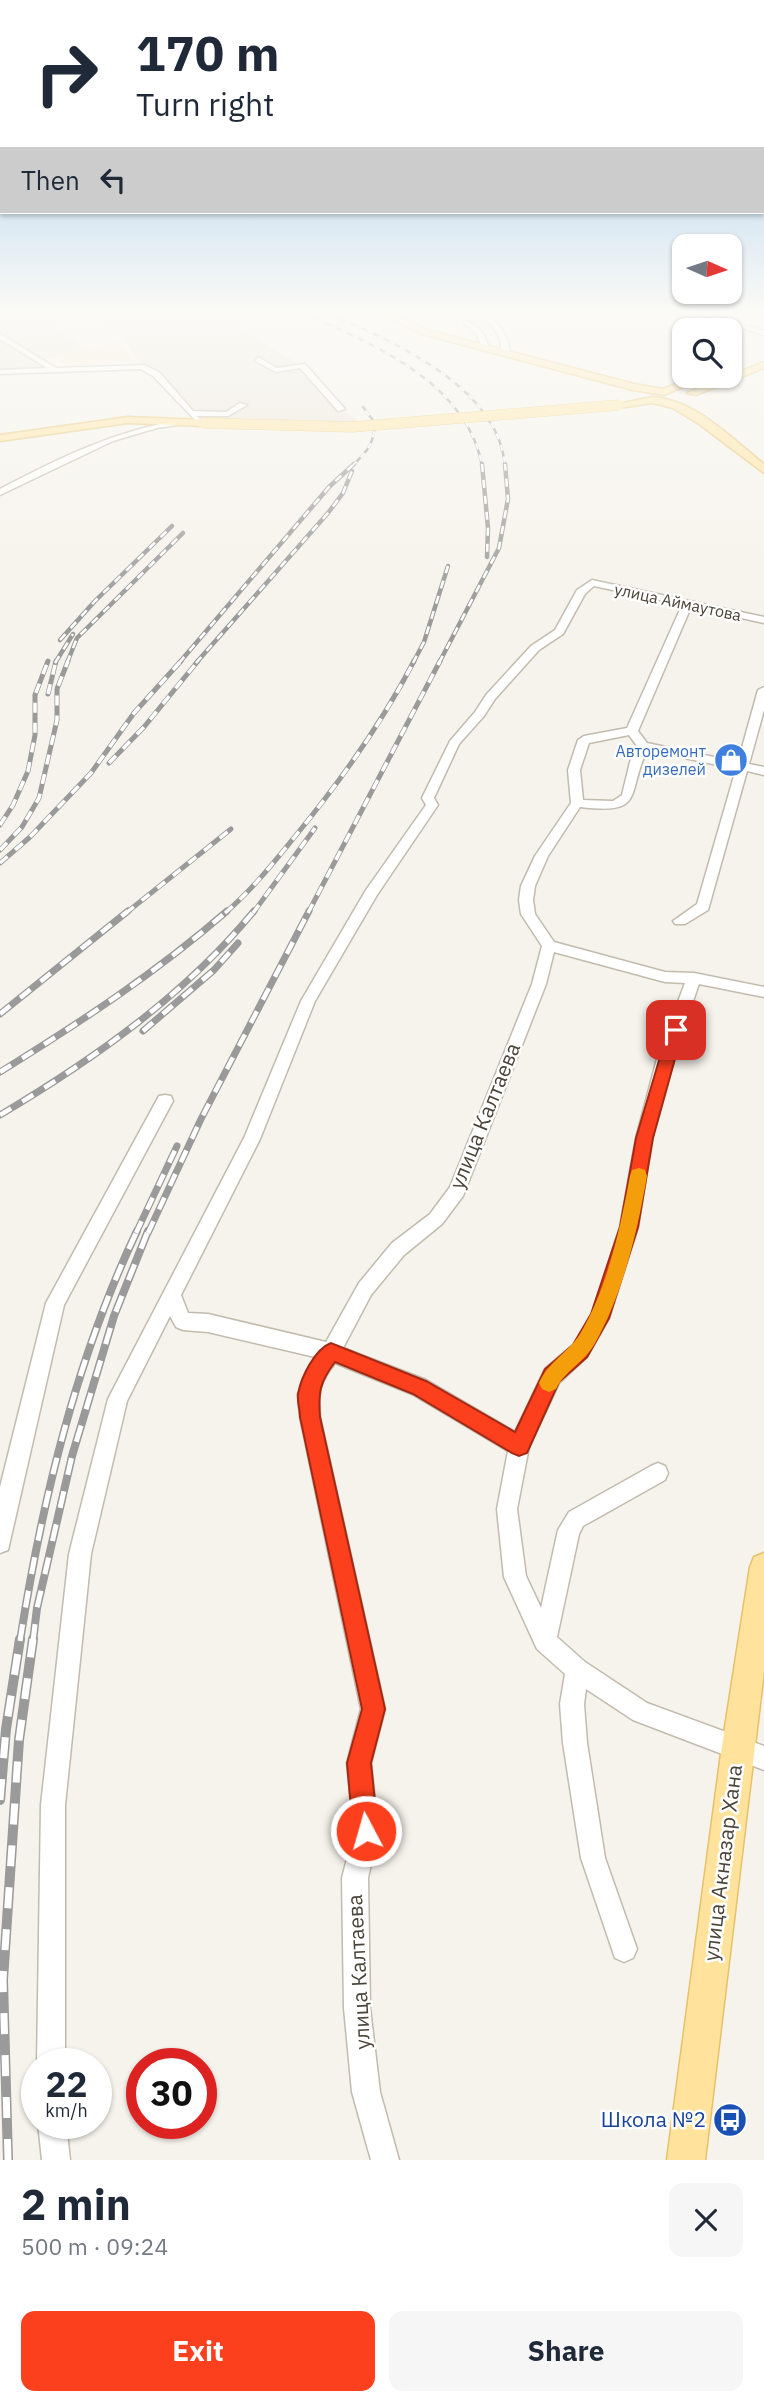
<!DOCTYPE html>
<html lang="en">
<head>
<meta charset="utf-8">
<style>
	:root { --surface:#fff; --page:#f6f6f7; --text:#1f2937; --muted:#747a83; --accent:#fc3f1d }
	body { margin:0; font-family:"IBM Plex Sans",sans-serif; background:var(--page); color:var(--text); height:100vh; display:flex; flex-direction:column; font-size:26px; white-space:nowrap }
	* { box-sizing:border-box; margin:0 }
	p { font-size:23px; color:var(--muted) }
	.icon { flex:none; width:38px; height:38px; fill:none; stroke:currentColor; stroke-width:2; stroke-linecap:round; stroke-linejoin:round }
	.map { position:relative; height:2160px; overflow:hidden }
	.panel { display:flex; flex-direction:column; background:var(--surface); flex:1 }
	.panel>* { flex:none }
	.hud { position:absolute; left:0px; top:0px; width:765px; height:214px; box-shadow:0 2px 5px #0004; background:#fff; color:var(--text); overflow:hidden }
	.needle { width:46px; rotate:93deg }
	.controls { position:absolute; left:672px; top:234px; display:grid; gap:14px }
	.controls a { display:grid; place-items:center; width:70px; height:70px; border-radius:14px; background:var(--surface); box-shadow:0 2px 5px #0004; font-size:35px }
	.speed { position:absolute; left:21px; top:2048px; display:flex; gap:14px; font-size:35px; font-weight:700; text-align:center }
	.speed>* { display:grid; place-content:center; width:91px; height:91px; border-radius:50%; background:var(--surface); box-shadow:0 2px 5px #0004; line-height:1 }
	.speed small { font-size:18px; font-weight:400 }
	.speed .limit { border:10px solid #d22; background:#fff; color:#111 }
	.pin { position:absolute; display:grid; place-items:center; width:60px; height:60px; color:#fff; margin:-30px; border-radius:14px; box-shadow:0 4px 10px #0006 }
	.me { position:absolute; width:77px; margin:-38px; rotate:354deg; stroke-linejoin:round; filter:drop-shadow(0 0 5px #0008) }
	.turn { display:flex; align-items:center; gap:24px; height:147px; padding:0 21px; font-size:32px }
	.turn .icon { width:91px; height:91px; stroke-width:2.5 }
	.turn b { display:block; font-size:49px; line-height:60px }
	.then { display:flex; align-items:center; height:66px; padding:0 21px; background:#0003; gap:14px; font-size:26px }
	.round { display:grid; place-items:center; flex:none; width:74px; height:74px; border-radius:14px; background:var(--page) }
	.summary { display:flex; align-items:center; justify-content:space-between; height:119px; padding:0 21px }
	h1 { font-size:42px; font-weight:700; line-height:52px }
	.primary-button { display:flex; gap:14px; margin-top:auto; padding:14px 21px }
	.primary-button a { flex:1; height:80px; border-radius:14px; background:var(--accent); color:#fff; font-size:28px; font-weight:700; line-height:80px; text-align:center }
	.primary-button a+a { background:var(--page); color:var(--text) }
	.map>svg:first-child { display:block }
</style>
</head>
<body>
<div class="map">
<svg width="764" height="2160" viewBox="0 0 764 2160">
	<rect width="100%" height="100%" fill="#f6f3ec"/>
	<g fill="#eae5da">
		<path d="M 0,311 L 62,311 L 78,318 L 51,326 L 86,347 L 41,361 L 53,369 L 0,372 Z"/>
		<path d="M 95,311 L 211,311 L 302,366 L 341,409 L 359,422 L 197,420 L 156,374 L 141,367 L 127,343 Z"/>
	</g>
	<path fill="#f7ead8" d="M 119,342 L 134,361 L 64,366 L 56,356 L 86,347 Z"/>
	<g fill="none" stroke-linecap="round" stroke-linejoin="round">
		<path fill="#a9d4f2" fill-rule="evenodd" d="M 418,311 L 424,311 L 427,320 L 423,320 Z"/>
		<g stroke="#c2bbae" stroke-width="3">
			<g id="minor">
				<path d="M 478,311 L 485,311 C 496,322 510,335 509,352 L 499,354 C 507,338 489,323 478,311 Z"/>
				<path d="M 701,311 L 709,311 L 708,313 L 764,331 L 764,335 L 700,314 Z"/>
				<path d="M 464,321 C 478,322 487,337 489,350 L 483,350 L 476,333 L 464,323 Z"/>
				<path d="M 0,334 L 56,368 L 144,365 L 159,372 L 193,411 L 226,412 L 240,403 L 247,405 L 228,416 L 197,416 L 201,420 L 197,422 L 153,376 L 140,369 L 0,374 L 0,370 L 47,368 L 0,339 Z"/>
				<path d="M 258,357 L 277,368 L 305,364 L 345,409 L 338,411 L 300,368 L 276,372 L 255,361 Z"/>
				<path d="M 182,420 L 185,424 L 157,428 L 113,441 L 0,495 L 0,489 C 59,458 116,430 182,420 Z"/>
				<path d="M 592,580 L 764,617 L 764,623 L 691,607 L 638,731 L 647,743 L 738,762 L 758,690 L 764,687 L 764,710 L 749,764 L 764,767 L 764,775 L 747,771 L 708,910 L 685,924 L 675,924 L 673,921 L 697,904 L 736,769 L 647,750 C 626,795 646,815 580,807 L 548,856 L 535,886 L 533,900 L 535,914 L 554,942 L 665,972 L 694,973 L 764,987 L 764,997 L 699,984 L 674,1055 L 652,1138 L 638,1227 L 609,1318 L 587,1357 L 559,1383 L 529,1447 L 517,1509 L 526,1576 L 541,1608 L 558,1530 L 569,1512 L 651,1466 L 658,1463 L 665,1466 L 668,1473 L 665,1480 L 583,1526 L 579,1534 L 557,1637 L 585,1662 L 647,1703 L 764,1746 L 764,1770 L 633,1720 L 586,1689 L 584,1704 L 587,1743 L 605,1858 L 637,1949 L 633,1958 L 624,1962 L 615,1958 L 581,1858 L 563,1743 L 560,1704 L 565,1674 L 537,1649 L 504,1577 L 497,1509 L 508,1451 L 412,1394 L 335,1363 C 319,1383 318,1392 320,1417 L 385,1709 L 371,1763 L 378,1831 L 368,1878 L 370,2008 L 380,2092 L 399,2160 L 371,2160 L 352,2092 L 344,2008 L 342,1878 L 354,1831 L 347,1763 L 361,1709 L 300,1417 L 298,1394 L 315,1357 L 208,1332 L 183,1330 L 176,1327 L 170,1316 L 127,1401 L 91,1554 L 65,1805 L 65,2063 L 37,2063 L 41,1805 L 69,1554 L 108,1399 L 244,1138 L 301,1001 L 366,890 L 426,805 L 422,798 L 450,741 L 475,712 L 486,695 L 531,646 L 555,630 L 577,590 ZM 594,586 L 682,605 L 627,728 L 584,736 L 578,740 L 568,770 L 571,803 L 535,856 L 521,886 L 519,900 L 521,914 L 542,946 L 532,984 L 450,1187 L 430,1214 L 392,1243 L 359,1283 L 326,1342 L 208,1314 L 188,1313 L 181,1295 L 260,1139 L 315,1001 L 377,895 L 438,805 L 434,798 L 459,744 L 484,716 L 495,699 L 539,650 L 563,634 L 585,594 ZM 629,735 L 637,746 L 630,762 L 622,795 L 613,801 L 583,800 L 580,770 L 589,743 ZM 554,952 L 665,982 L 685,983 L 658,1055 L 636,1138 L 620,1227 L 592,1314 L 573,1345 L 545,1369 L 515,1432 L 426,1380 L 343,1348 L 371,1295 L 404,1255 L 442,1224 L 463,1196 L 546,984 Z"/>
				<path d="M 165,1095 L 171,1096 L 173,1101 L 64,1305 L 8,1550 L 0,1553 L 0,1487 L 46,1303 L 159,1096 Z"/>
				<path d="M 38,2123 L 66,2123 L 70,2160 L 42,2160 Z"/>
			</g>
		</g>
		<g stroke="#e6c16a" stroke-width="3">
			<g id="major">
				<path d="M 375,311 L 386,311 L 428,330 L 634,384 L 663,389 L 695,376 L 710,376 L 664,395 L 633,390 L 422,334 Z"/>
				<path d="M 764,362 L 764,368 L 696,395 L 687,393 Z"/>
				<path d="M 652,397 C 695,399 732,439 764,464 L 764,473 L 699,424 L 673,408 L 652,403 L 619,408 L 614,405 Z"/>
				<path d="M 128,417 L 203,420 L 208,423 L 203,426 L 128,423 L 0,441 L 0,435 Z"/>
				<path d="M 764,1553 L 764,1671 L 705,2160 L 667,2160 L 722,1746 L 750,1567 L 754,1557 Z"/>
			</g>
		</g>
		<use href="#minor" fill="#fff" fill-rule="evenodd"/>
		<use href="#major" fill="#ffe39c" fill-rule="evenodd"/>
		<g stroke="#9a9a9a" stroke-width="2.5">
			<g id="rail-far5">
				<path d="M 298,311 C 368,342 467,380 482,466"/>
				<path d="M 324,311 C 388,340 498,384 505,466"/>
				<path d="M 352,466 C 367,452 374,444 375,423 L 363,407"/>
			</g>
		</g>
		<g stroke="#9a9a9a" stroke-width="4.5">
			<g id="rail-far4">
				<path d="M 482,464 L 488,528 L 487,557"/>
				<path d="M 60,640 L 95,601 L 172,526"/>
				<path d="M 55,663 L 73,634"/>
				<path d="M 67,663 L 77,638 L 183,533"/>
				<path d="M 179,663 L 329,487 L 354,464"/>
				<path d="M 196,663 L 328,513 L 343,493 L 352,471"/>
				<path d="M 413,663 L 424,642 L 448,566"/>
				<path d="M 439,663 L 499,548 L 508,499 L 505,464"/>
			</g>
		</g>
		<g stroke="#9a9a9a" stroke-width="5">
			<g id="rail-far3">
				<path d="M 48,694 L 56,661"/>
				<path d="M 109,763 L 144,727 L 198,661"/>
				<path d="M 0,825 L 13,805 L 28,771 L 35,735 L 35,695 L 48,661"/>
				<path d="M 0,850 L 22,827 L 39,798 L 57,720 L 57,689 L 68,661"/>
				<path d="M 0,863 L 30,837 L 91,773 L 134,713 L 181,661"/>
				<path d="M 126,913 L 231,829"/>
				<path d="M 225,913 C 253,889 274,862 297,834 C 342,779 382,723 414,661"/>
				<path d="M 253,913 L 315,828"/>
				<path d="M 308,913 L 440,661"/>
			</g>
		</g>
		<g stroke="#9a9a9a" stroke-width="7">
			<g id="rail-far2">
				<path d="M 0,1014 L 128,911"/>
				<path d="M 143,1031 L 214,970 L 238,943"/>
				<path d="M 0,1072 C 79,1023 156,973 227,911"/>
				<path d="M 0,1115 C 94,1059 184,996 254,911"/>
				<path d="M 136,1233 L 177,1146"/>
				<path d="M 148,1233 L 201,1119 L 309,911"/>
			</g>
		</g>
		<g stroke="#9a9a9a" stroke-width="8">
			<g id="rail-far1">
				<path d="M 20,1641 C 42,1501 76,1359 137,1231"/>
				<path d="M 33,1641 L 37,1608 L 72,1456 L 114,1316 L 148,1231"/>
			</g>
		</g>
		<g stroke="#9a9a9a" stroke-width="10">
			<g id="rail">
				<path d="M 0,1800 L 6,1729 L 20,1639"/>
				<path d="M 8,2160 L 3,1980 L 19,1740 L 33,1639"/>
			</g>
		</g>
		<use href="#rail-far5" stroke="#fff" stroke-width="2" stroke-dasharray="6" stroke-linecap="butt"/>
		<use href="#rail-far4" stroke="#fff" stroke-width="2.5" stroke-dasharray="8" stroke-linecap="butt"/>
		<use href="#rail-far3" stroke="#fff" stroke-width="3.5" stroke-dasharray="10" stroke-linecap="butt"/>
		<use href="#rail-far2" stroke="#fff" stroke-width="4.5" stroke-dasharray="13" stroke-linecap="butt"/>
		<use href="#rail-far1" stroke="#fff" stroke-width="5" stroke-dasharray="17" stroke-linecap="butt"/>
		<use href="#rail" stroke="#fff" stroke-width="7" stroke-dasharray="21" stroke-linecap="butt"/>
		<g stroke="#e6c16a" stroke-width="11" stroke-linecap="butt">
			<path id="major-bridge" d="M 203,423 L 352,427 L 619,405"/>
		</g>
		<use href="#major-bridge" stroke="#ffe39c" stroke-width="10"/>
	</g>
	<linearGradient id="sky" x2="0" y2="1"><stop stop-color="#8fc1ec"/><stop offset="0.51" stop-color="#fbfaf6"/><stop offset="1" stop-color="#fbfaf6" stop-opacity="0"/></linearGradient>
	<rect width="764" height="613" fill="url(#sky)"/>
	<path fill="#fc3f1d" stroke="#a42913" stroke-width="2" d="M 676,1024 L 683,1030 L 653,1138 L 638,1227 L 609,1318 L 587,1357 L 559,1382 L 527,1453 L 519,1456 L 512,1453 L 413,1394 L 335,1362 C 320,1382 318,1392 320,1417 L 385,1709 L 371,1763 L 378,1831 L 375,1840 L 366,1844 L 357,1840 L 353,1831 L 347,1763 L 362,1709 L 300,1417 C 300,1410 297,1401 298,1394 C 301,1377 315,1349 331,1343 L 426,1381 L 515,1432 L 545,1369 L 573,1345 L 591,1314 L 620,1227 L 636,1138 L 668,1030 Z"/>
	<path fill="#f59e0b" d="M 639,1168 L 645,1170 L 647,1176 C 637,1233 623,1294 594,1345 C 584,1362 564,1372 556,1389 L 549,1392 L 542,1389 L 539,1383 C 548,1362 568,1353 580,1334 C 608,1287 620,1229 630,1176 L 632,1170 Z"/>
	<defs>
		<g id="shop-disc" transform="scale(1.75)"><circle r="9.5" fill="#3f7fe0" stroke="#fff"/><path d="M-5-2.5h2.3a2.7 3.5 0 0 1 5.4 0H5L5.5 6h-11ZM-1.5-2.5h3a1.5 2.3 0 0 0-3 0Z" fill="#fff"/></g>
		<g id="bus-disc" transform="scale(1.75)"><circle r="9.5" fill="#1a4fb4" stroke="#fff"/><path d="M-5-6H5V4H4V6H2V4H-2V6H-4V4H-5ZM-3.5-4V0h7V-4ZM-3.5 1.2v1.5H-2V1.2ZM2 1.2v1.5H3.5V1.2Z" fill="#fff"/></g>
	</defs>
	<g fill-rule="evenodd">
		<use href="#shop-disc" x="731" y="760"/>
		<use href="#bus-disc" x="730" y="2120"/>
	</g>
	<g text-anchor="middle" stroke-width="5" stroke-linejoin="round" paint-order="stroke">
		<g font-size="16" fill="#4b4439" stroke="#fff">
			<text transform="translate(678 602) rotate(12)" y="6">улица Аймаутова</text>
		</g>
		<g font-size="16" fill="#366cbe" stroke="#fff" text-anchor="end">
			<text x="706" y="757">Авторемонт<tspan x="706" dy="18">дизелей</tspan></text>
		</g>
		<g font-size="21" fill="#4b4439" stroke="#fff">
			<text transform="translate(485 1116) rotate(-68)" y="7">улица Калтаева</text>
			<text transform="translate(723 1863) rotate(-83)" y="7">улица Акназар Хана</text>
			<text transform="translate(359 1972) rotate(-93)" y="7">улица Калтаева</text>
		</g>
		<g font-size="21" fill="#164399" stroke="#fff" text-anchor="end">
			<text x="706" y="2127">Школа №2</text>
		</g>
	</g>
</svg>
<div class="controls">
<a><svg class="needle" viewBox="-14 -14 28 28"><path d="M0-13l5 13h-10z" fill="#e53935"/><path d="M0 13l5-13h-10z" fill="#747a83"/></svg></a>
<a><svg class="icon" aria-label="search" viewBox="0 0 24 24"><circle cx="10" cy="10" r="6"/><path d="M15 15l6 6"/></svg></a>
</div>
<div class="speed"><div>22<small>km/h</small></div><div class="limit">30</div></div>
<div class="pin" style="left:676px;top:1030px;background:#d93025"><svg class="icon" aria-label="arrive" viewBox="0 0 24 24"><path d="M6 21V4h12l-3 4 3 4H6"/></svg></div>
<svg class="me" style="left:366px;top:1831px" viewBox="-20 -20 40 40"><circle r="17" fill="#fc3f1d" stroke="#fff" stroke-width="3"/><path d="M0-11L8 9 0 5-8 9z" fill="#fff"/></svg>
<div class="hud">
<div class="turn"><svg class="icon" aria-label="right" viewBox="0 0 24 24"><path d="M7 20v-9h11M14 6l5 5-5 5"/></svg><div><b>170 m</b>Turn right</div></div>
<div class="then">Then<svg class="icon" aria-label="left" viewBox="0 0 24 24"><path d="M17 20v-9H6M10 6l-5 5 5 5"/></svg></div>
</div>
</div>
<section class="panel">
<div class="summary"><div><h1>2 min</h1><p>500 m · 09:24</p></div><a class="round"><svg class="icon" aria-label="close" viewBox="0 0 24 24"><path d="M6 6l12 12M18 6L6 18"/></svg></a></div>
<div class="primary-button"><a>Exit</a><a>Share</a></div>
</section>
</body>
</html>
